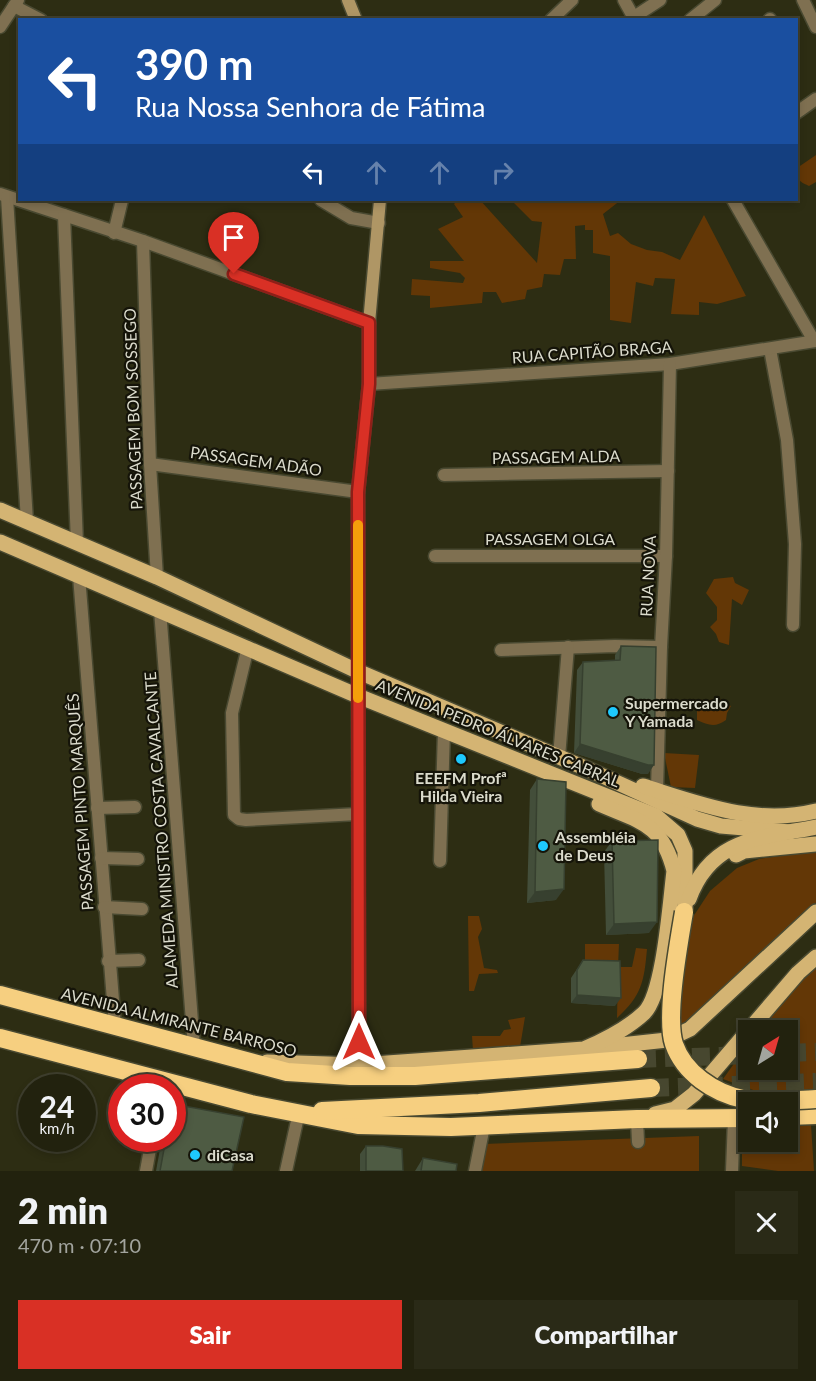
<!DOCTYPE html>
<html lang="pt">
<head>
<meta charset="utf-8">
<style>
	:root { --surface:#22220e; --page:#2a2a17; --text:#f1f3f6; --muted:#a2a49e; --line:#3f3f2e; --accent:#d93025 }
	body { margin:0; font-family:Lato,sans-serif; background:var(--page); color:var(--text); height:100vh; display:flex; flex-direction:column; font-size:22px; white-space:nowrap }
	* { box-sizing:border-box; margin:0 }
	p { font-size:20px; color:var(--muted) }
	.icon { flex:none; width:33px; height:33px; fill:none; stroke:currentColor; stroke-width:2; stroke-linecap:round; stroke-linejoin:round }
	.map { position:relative; height:1171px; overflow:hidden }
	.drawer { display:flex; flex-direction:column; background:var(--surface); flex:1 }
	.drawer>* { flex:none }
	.hud { position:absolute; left:18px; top:18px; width:780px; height:183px; border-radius:0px; box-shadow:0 3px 9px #0003,0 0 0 2px var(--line); background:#1a4fa0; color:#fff; overflow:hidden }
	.needle { width:39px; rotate:37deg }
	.buttons { position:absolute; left:738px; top:1020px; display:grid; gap:12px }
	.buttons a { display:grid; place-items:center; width:60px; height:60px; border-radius:0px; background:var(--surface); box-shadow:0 3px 9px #0003,0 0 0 2px var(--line); font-size:30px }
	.speed { position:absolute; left:18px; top:1074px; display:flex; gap:12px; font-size:30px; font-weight:700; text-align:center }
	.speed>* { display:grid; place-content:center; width:78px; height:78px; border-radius:50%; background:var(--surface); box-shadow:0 3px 9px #0003,0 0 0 2px var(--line); line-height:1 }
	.speed small { font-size:15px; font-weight:400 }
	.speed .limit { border:9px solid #d22; background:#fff; color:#111 }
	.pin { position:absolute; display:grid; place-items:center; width:51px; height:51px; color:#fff; margin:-62px -26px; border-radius:50% 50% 50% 0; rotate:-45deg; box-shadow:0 0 6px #0007 }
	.pin .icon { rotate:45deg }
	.me { position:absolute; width:66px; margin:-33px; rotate:0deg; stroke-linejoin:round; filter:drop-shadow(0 0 4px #0008) }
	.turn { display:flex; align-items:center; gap:21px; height:126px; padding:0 18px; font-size:27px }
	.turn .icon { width:78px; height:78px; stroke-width:2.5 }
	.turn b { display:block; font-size:42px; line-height:51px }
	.lanes { display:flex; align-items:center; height:57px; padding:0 18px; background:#0003; justify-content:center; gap:30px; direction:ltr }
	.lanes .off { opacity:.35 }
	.round { display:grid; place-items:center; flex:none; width:63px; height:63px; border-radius:0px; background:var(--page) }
	.headline { display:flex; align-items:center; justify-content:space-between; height:102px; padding:0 18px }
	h1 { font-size:36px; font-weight:800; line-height:45px }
	.cta { display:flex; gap:12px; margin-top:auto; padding:12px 18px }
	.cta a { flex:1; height:69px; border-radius:0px; background:var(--accent); color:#fff; font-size:24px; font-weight:800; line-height:69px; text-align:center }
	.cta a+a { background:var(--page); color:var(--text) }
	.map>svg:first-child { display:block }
</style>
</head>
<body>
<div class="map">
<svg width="816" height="1171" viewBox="0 0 816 1171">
	<rect width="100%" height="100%" fill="#2d2d13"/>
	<g fill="#633706">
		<path d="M 816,155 L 816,182 L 809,186 C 798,181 796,179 797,168 Z"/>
		<path d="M 458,200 L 480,200 L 537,263 L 542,222 L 532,221 L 511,200 L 621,200 L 603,214 L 610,236 L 618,233 L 631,244 L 647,250 L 662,252 L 680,260 L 704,215 L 746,296 L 717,304 L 699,302 L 699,315 L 671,314 L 675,279 L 655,278 L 653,286 L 636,282 L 631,323 L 610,320 L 610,256 L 593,253 L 593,230 L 585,230 L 585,225 L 575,226 L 576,259 L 564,259 L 560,275 L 544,274 L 542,287 L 527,290 L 525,299 L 502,303 L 496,292 L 483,292 L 482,303 L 430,308 L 430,296 L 411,295 L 412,279 L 463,283 L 465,278 L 460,273 L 430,268 L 430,261 L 464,261 L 438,229 L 463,217 L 454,204 Z"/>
		<path d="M 733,577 L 735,583 L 749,590 L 742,605 L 732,599 L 729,645 L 719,642 L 716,634 L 710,627 L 717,620 L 717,607 L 706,593 L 714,579 Z"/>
		<path d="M 719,697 L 723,703 L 731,706 L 727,713 L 726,720 C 715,728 708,725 697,720 L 697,699 L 707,701 Z"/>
		<path d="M 664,753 L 699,755 L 695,788 L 671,787 Z"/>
		<path d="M 816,851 L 816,904 L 700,1013 L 685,1023 L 677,1023 L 691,920 L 710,891 L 737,868 L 759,859 Z"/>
		<path d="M 468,916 L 479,916 L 482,929 L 478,937 L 484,968 L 497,970 L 498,973 L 479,974 L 474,991 L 469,991 Z"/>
		<path d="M 585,944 L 619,944 L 618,967 L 632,967 L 636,948 L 647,949 C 644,982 642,995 617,1018 L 618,967 L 585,969 Z"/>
		<path d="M 816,964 L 816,1092 L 774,1093 L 753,1090 L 723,1079 L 748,1044 L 748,1058 C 741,1066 741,1075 749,1081 L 776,1080 L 781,1070 L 788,1070 L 788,1030 L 758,1030 L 781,1002 Z"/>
		<path d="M 525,1017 L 520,1047 L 473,1051 L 472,1036 L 500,1036 L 504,1030 L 511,1029 L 508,1020 Z"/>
		<path d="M 788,1125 L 811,1125 L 814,1171 L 778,1171 L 742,1166 L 742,1126 L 748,1126 L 748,1142 L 788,1142 Z"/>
		<path d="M 699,1136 L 699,1171 L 479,1171 L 484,1144 Z"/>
	</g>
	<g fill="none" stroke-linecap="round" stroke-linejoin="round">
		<g stroke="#47472f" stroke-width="18" stroke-dasharray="18 9" stroke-linecap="butt">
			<path d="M 788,1053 L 816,1052"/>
			<path d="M 638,1059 L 748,1055"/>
			<path d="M 651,1088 L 816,1082"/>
		</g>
		<g stroke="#494931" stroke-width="15">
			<g id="street">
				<path d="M 624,0 L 635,20"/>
				<path d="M 803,0 L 816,27"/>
				<path d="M 14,6 L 41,20"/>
				<path d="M 634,17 L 660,0"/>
				<path d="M 551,20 L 572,0"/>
				<path d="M 690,20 L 715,0"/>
				<path d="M 769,20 L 770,19"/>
				<path d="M 0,27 L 18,0"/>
				<path d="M 796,113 L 816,99"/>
				<path d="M 0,194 L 143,241 L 369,323"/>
				<path d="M 7,197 L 27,521"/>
				<path d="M 321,200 L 351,218 L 379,223"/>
				<path d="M 733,200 L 814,341"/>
				<path d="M 64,215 L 77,543"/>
				<path d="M 114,233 L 122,200"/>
				<path d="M 143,241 L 150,464 L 157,577"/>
				<path d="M 770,349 L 787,440 L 795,544 L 793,625"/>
				<path d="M 369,384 L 670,364 L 816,341"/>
				<path d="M 150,464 L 358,492"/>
				<path d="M 444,475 L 668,471"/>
				<path d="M 435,556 L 666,556"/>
				<path d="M 79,576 L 115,1025"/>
				<path d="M 160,610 L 194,1047"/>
				<path d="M 248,647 L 232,713 L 234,815 L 239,819 L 246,820 L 358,814"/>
				<path d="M 501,650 L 615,646 L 661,647"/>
				<path d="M 358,696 L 359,1065"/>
				<path d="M 559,757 L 568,647"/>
				<path d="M 657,790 L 661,647 L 666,556 L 670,364"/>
				<path d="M 97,808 L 135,807"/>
				<path d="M 101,858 L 138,859"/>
				<path d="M 440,861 L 444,731"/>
				<path d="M 104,907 L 142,909"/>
				<path d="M 108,961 L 139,960"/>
				<path d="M 637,1119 L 638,1142"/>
				<path d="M 146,1171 L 152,1138"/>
				<path d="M 286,1171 L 299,1112"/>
				<path d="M 475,1171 L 484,1126"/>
				<path d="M 732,1171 L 734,1119"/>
			</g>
		</g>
		<g stroke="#494931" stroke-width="15">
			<g id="secondary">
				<path d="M 348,0 L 356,20"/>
				<path d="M 358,696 L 358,492 L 369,384 L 369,323 L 380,200"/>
			</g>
		</g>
		<g stroke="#494931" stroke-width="18">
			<g id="primary">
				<path d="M 0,510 L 157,577 L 357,671 L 585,768 L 697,819 L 721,826 L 790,832"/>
				<path d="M 0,542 L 358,696 L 656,816 L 678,835 L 685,851 L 685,909"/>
				<path d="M 643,786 C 700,804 755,826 816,811"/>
				<path d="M 736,855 L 744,851 L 816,844"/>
				<path d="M 689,899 C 711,838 761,838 816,827"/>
				<path d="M 749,1030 L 798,973 L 816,957"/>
				<path d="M 593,1048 L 667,1040 L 690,1029 L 816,912"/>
				<path d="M 267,1062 L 359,1065 L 584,1049 C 605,1040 627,1029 644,1013 C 664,994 670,902 674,871 C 662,823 640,822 599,804"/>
				<path d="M 655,1114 L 675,1109 L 694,1094 L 748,1031"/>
			</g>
		</g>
		<g stroke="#494931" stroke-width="21">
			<g id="highway">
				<path d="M 0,995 L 287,1072 L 350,1076 L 415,1076 L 638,1059"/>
				<path d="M 0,1038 L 251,1104 L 358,1125 L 451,1127 L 637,1119 L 748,1118"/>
				<path d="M 322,1111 L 479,1103 L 651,1088"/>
				<path d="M 788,1116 L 816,1115"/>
			</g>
		</g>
		<use href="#street" stroke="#7f7051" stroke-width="12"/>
		<use href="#secondary" stroke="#af9665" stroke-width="12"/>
		<use href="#primary" stroke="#d4b473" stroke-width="15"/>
		<use href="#highway" stroke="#f6cf80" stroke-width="18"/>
		<g stroke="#494931" stroke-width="21" stroke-linecap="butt">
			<path id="highway-bridge" d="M 684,912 C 679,942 665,1017 674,1044 C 684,1073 714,1093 743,1099 C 766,1104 792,1100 816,1099"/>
		</g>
		<use href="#highway-bridge" stroke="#f6cf80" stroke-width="18"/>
	</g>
	<g fill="#434e3a">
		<path d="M 621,646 L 648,774 L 642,774 L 574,753 L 577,670 L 583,662 L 615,660 L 615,655 Z"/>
		<path d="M 537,779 L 556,900 L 527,903 L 530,790 Z"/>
		<path d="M 612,841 L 649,933 L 606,935 L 604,852 Z"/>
		<path d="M 583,960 L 615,1006 L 571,1003 L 571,978 Z"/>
		<path d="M 162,1138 L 172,1138 L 232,1171 L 156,1171 Z"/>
		<path d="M 366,1146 L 403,1171 L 360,1171 L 360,1154 Z"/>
		<path d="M 423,1158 L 456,1171 L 415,1171 Z"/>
	</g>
	<g fill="#37402f">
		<path d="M 580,744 L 654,765 L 648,774 L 642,774 L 574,753 Z"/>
		<path d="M 564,889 L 556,900 L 527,903 L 535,892 Z"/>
		<path d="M 657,922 L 649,933 L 606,935 L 614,924 Z"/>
		<path d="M 577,995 L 621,998 L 615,1006 L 571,1003 Z"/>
	</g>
	<g fill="#4e5b43" stroke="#37402f" stroke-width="1.5">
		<path d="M 621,646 L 656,647 L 654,765 L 648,765 L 580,744 L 583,662 L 620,660 Z"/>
		<path d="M 537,779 L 566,782 L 564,889 L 535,892 Z"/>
		<path d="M 658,840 L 657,922 L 614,924 L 612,841 Z"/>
		<path d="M 583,960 L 620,961 L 621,998 L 577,995 L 577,970 Z"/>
		<path d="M 173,1104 L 244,1117 L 232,1171 L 160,1171 L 166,1138 L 172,1138 Z"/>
		<path d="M 366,1146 L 383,1146 L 402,1149 L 403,1171 L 366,1171 Z"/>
		<path d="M 423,1158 L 457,1164 L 456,1171 L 421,1171 Z"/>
	</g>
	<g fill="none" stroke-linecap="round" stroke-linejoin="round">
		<g stroke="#8d1f18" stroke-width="15">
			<path id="route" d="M 234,274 L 369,323 L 369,384 L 358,492 L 359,1042"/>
		</g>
		<use href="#route" stroke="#d93025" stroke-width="10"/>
		<path stroke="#f59e0b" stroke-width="10" d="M 358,698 L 358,525"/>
	</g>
	<g fill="#1ec9fd" stroke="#151409" stroke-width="2">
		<circle cx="613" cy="712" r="6"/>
		<circle cx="461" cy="759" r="6"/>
		<circle cx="543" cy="846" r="6"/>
		<circle cx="195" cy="1155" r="6"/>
	</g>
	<g text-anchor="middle" stroke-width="4.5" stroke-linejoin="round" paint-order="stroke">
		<g font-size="16" fill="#dbdbcc" stroke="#151409">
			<text transform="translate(592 352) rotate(-4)" y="6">RUA CAPITÃO BRAGA</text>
			<text transform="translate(133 409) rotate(-92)" y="6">PASSAGEM BOM SOSSEGO</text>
			<text transform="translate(556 457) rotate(-1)" y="6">PASSAGEM ALDA</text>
			<text transform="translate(256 461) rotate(8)" y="6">PASSAGEM ADÃO</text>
			<text x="550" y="545">PASSAGEM OLGA</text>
			<text transform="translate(648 576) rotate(-87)" y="6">RUA NOVA</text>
			<text transform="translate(498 733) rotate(22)" y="6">AVENIDA PEDRO ÁLVARES CABRAL</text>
			<text transform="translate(80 802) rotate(-94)" y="6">PASSAGEM PINTO MARQUÊS</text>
			<text transform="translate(161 830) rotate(-94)" y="6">ALAMEDA MINISTRO COSTA CAVALCANTE</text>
			<text transform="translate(179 1022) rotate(14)" y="6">AVENIDA ALMIRANTE BARROSO</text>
		</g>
		<g font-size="16" font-weight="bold" fill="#dbdbcc" stroke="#151409" text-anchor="start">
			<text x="625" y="709">Supermercado<tspan x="625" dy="18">Y Yamada</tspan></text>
			<text x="461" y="784" text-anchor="middle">EEEFM Profª<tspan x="461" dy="18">Hilda Vieira</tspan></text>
			<text x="555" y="843">Assembléia<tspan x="555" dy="18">de Deus</tspan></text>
			<text x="207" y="1161">diCasa</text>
		</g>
	</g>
</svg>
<div class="buttons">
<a><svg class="needle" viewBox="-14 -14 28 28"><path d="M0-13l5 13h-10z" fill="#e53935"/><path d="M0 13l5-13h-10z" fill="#a2a49e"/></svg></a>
<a><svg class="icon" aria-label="sound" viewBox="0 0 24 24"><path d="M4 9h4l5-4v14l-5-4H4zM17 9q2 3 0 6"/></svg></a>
</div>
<div class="speed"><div>24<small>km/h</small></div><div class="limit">30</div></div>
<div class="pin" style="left:234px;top:274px;background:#d93025"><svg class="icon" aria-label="arrive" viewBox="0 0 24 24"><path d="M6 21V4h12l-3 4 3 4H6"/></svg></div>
<svg class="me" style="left:359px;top:1042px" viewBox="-20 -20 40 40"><path d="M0-17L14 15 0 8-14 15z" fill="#d93025" stroke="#fff" stroke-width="4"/></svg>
<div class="hud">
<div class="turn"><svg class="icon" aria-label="left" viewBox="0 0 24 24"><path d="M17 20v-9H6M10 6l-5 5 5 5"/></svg><div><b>390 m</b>Rua Nossa Senhora de Fátima</div></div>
<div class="lanes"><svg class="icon" aria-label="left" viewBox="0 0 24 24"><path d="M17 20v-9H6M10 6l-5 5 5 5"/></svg><svg class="icon off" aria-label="ahead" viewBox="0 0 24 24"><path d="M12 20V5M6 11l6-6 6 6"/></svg><svg class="icon off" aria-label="ahead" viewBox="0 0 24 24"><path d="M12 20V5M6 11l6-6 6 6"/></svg><svg class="icon off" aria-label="right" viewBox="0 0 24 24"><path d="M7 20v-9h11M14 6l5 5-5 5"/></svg></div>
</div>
</div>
<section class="drawer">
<div class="headline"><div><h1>2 min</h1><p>470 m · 07:10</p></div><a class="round"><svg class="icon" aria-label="close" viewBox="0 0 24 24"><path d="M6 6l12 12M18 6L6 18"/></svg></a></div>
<div class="cta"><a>Sair</a><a>Compartilhar</a></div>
</section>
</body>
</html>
